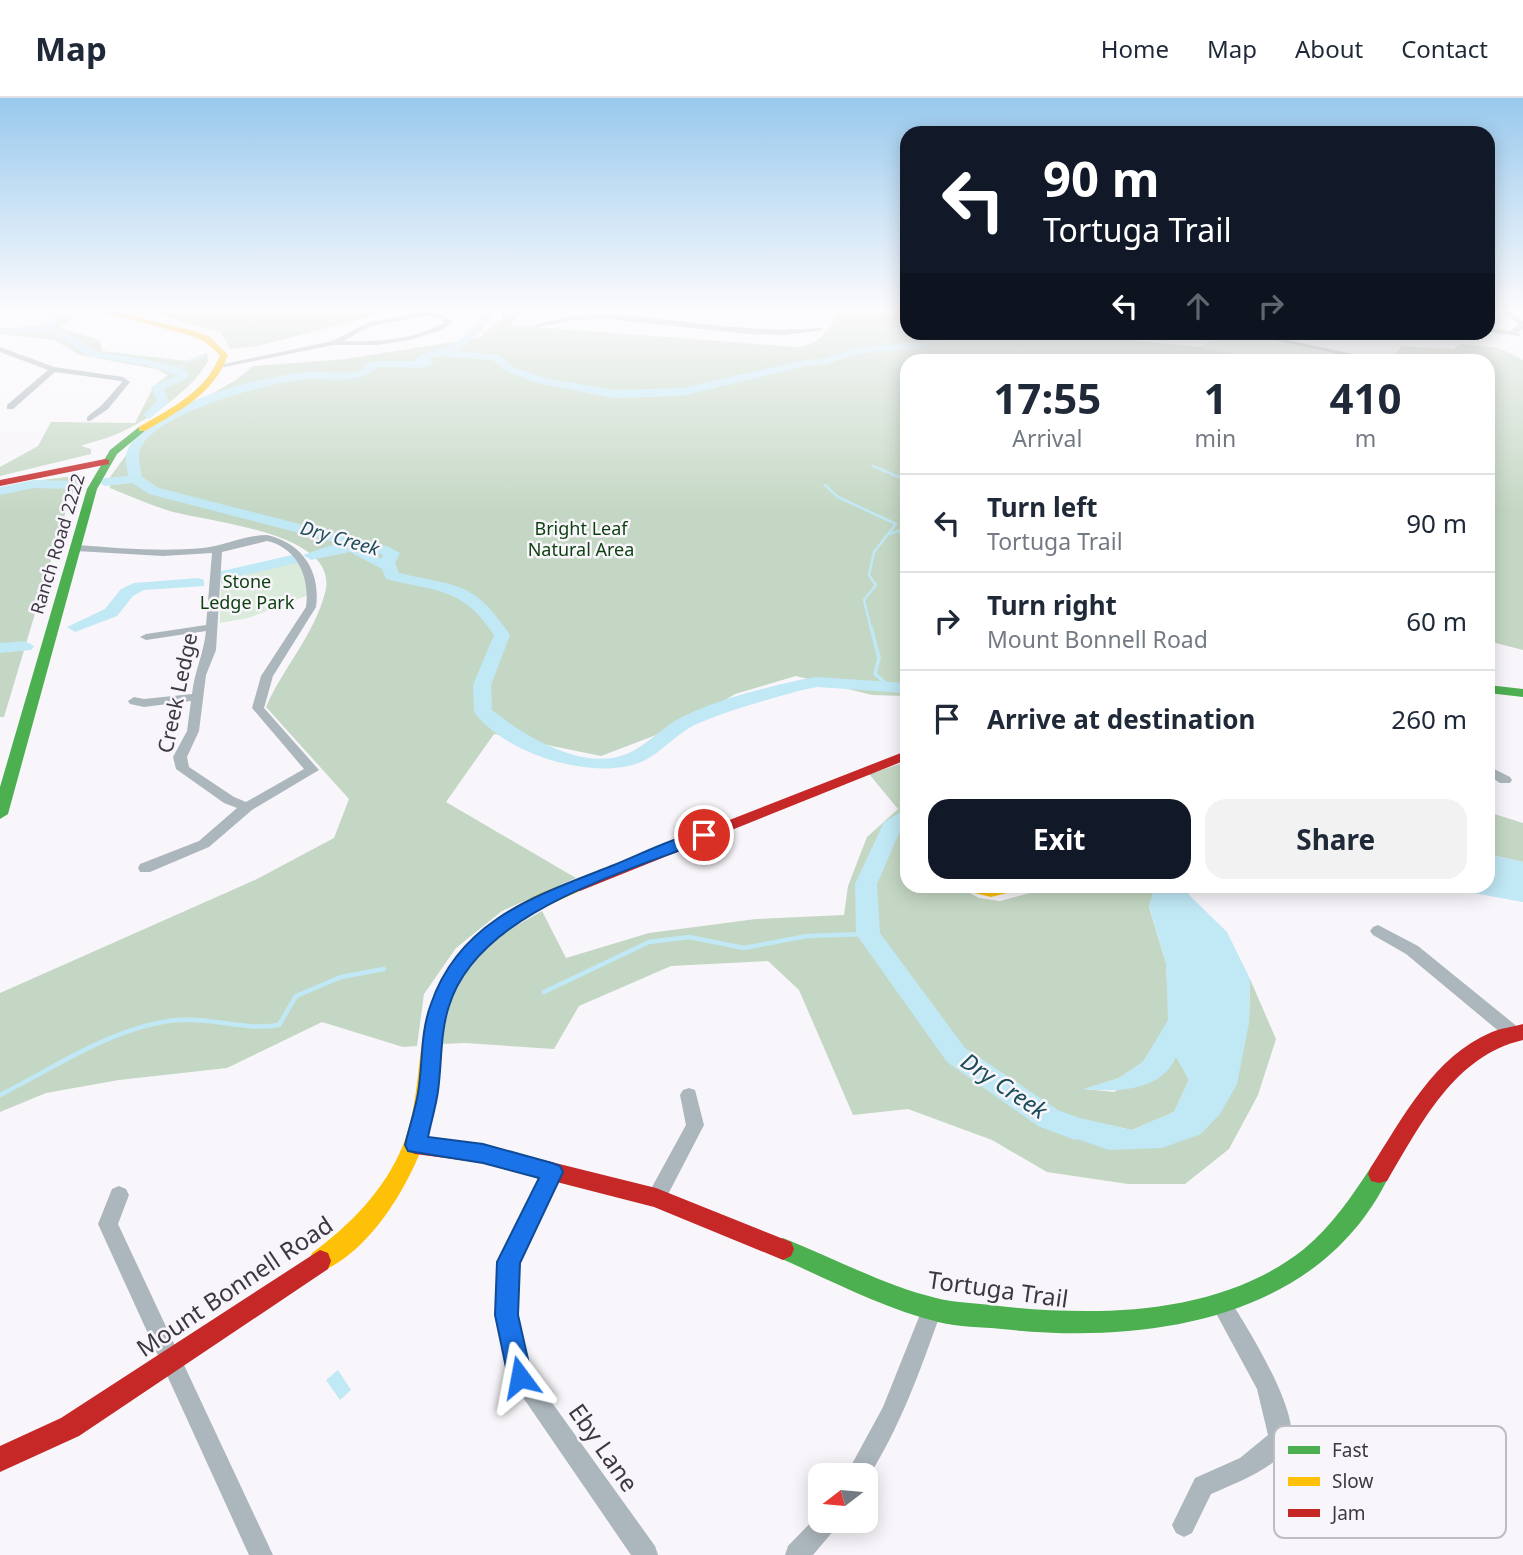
<!DOCTYPE html>
<html lang="en">
<head>
<meta charset="utf-8">
<style>
	:root { --surface:#fff; --page:#f2f2f3; --text:#1f2937; --muted:#747a83; --line:#e0e1e3; --accent:#111827 }
	body { margin:0; font-family:"Noto Sans",sans-serif; background:var(--page); color:var(--text); height:100vh; display:flex; flex-direction:column; font-size:26px; white-space:nowrap }
	* { box-sizing:border-box; margin:0 }
	p { font-size:23px; color:var(--muted) }
	.icon { flex:none; width:38px; height:38px; fill:none; stroke:currentColor; stroke-width:2; stroke-linecap:round; stroke-linejoin:round }
	.map { position:relative; flex:1; overflow:hidden }
	.details { position:absolute; left:900px; top:256px; width:595px; height:539px; display:flex; flex-direction:column; background:var(--surface); border-radius:21px; box-shadow:0 4px 18px #0003 }
	.details>* { flex:none }
	.banner { position:absolute; left:900px; top:28px; width:595px; height:214px; border-radius:21px; box-shadow:0 4px 18px #0003; background:#111827; color:#fff; overflow:hidden }
	.needle { width:46px; rotate:254deg }
	.buttons { position:absolute; left:808px; top:1365px; display:grid; gap:14px }
	.buttons a { display:grid; place-items:center; width:70px; height:70px; border-radius:14px; background:var(--surface); box-shadow:0 4px 18px #0003; font-size:35px }
	.pin { position:absolute; display:grid; place-items:center; width:60px; height:60px; color:#fff; margin:-30px; border:4px solid #fff; border-radius:50%; box-shadow:0 2px 7px #0007 }
	.me { position:absolute; width:77px; margin:-38px; rotate:347deg; stroke-linejoin:round; filter:drop-shadow(0 0 5px #0008) }
	.turn { display:flex; align-items:center; gap:24px; height:147px; padding:0 28px; font-size:32px }
	.turn .icon { width:91px; height:91px; stroke-width:2.5 }
	.turn b { display:block; font-size:49px; line-height:60px }
	.lanes { display:flex; align-items:center; height:66px; padding:0 28px; background:#0003; justify-content:center; gap:35px; direction:ltr }
	.lanes .off { opacity:.35 }
	.eta { display:flex; justify-content:space-evenly; align-items:center; height:119px; text-align:center }
	.eta b { font-size:42px; font-weight:700; line-height:49px }
	.action { display:flex; gap:14px; margin-top:auto; padding:14px 28px }
	.action a { flex:1; height:80px; border-radius:21px; background:var(--accent); color:#fff; font-size:28px; font-weight:700; line-height:80px; text-align:center }
	.action a+a { background:var(--page); color:var(--text) }
	ul { padding:0; list-style:none }
	li { display:flex; align-items:center; gap:21px; height:98px; padding:0 28px; border-top:2px solid var(--line) }
	li div { flex:1 }
	li b { display:block; font-size:26px }
	li em { font-style:normal }
	header { display:flex; align-items:center; gap:42px; box-sizing:border-box; height:98px; padding:0 35px; background:var(--surface); border-bottom:2px solid var(--line) }
	header strong { font-size:33px }
	nav { display:flex; gap:38px; margin-inline-start:auto; font-size:24px }
	.map>svg:first-child { display:block }
</style>
</head>
<body>
<header>
<strong>Map</strong>
<nav><a>Home</a><a>Map</a><a>About</a><a>Contact</a></nav>
</header>
<div class="map">
<svg width="1523" height="1457" viewBox="0 0 1523 1457">
	<rect width="100%" height="100%" fill="#f8f6fa"/>
	<g fill="#daeadb">
		<path d="M 1225,235 L 1231,235 L 1375,262 L 1272,262 L 1200,249 Z"/>
		<path d="M 299,463 L 307,478 L 309,497 L 248,520 L 220,525 L 221,473 Z"/>
	</g>
	<g fill="#c4d7c4">
		<path d="M 135,210 L 388,210 L 384,215 L 258,248 L 230,251 L 221,234 Z"/>
		<path d="M 501,210 L 527,210 L 510,227 L 796,249 C 819,248 831,231 840,210 L 906,210 L 906,234 L 1086,235 L 1096,239 L 1200,249 L 1272,262 L 906,262 L 906,598 L 872,597 L 796,578 L 735,596 L 685,626 L 601,658 L 494,636 L 446,704 L 576,780 L 502,813 L 456,850 L 424,896 L 417,948 L 403,949 L 322,924 L 227,970 L 119,982 L 46,995 L 0,1014 L 0,895 L 257,781 L 334,740 L 349,701 L 266,609 C 283,570 314,537 325,495 C 342,434 206,424 170,413 C 149,407 130,398 110,390 L 110,379 L 135,345 L 159,326 L 236,282 L 253,268 L 345,261 L 479,240 L 503,220 Z"/>
		<path d="M 49,218 L 74,218 L 59,230 L 100,242 L 102,253 L 186,263 L 207,255 L 208,263 C 192,293 143,326 112,338 C 102,342 91,344 81,348 L 91,351 L 91,356 L 0,378 L 0,369 L 38,348 L 51,324 L 135,325 L 154,288 L 168,277 L 156,271 L 80,257 L 54,242 L 0,236 L 0,230 L 39,229 Z"/>
		<path d="M 1461,246 L 1499,250 L 1523,262 L 1523,552 L 1488,543 L 1488,262 L 1377,262 L 1394,257 L 1402,248 L 1453,251 Z"/>
		<path d="M 82,377 L 70,399 L 4,619 L 0,619 L 0,391 L 34,383 Z"/>
		<path d="M 906,664 L 906,788 L 957,788 L 979,800 L 1000,803 L 1030,795 L 1035,788 L 1155,788 L 1149,809 L 1166,865 L 1169,922 L 1143,964 L 1119,980 L 1085,991 L 1114,994 L 1176,958 L 1189,982 L 1174,1014 L 1132,1032 L 1054,1015 L 1162,1050 L 1249,925 L 1250,881 L 1276,941 L 1258,997 L 1229,1051 L 1185,1086 L 1128,1086 L 1047,1074 L 992,1042 L 908,1011 L 853,1017 L 799,892 L 768,863 L 671,868 L 579,908 L 554,951 L 465,945 L 441,946 C 457,864 471,853 542,813 L 566,860 L 649,835 L 756,821 L 844,817 L 848,788 L 867,739 L 898,711 L 869,676 Z"/>
		<path d="M 1488,714 L 1523,725 L 1523,764 L 1488,756 Z"/>
	</g>
	<g fill="#c0e8f5">
		<path d="M 1488,756 L 1523,764 L 1523,804 L 1434,788 L 1488,788 Z"/>
		<path d="M 1155,788 L 1188,788 L 1189,797 L 1227,834 L 1250,881 L 1249,925 L 1237,986 L 1220,1016 L 1201,1036 L 1162,1050 L 1109,1052 L 1039,1028 L 1054,1014 L 1132,1032 L 1174,1014 L 1189,982 L 1176,959 C 1161,994 1116,994 1083,991 L 1119,980 L 1143,964 L 1168,922 L 1166,865 L 1149,808 Z"/>
		<path d="M 338,1272 L 351,1292 L 340,1302 L 326,1282 Z"/>
	</g>
	<g fill="none" stroke-linecap="round" stroke-linejoin="round">
		<g stroke="#c0e8f5" stroke-width="2">
			<path d="M 921,247 L 982,234"/>
			<path d="M 179,272 L 187,264 L 205,258"/>
		</g>
		<g stroke="#c0e8f5" stroke-width="2.5">
			<path d="M 873,368 L 906,382"/>
			<path d="M 825,387 L 838,399 L 896,426 L 874,454 L 869,477 L 876,487 L 864,502 L 871,531"/>
			<path d="M 889,436 L 906,431"/>
		</g>
		<path stroke="#c0e8f5" stroke-width="3.5" d="M 871,529 L 879,560 L 875,576 L 889,588"/>
		<g stroke="#c0e8f5" stroke-width="4.5">
			<path d="M 544,894 L 649,844 L 689,839 L 744,850 L 807,838 L 868,836"/>
			<path d="M 0,997 C 54,970 116,927 178,922 C 212,919 244,933 279,927 L 296,898 L 341,879 L 384,871"/>
		</g>
		<g fill="#c0e8f5" fill-rule="evenodd">
			<path d="M 52,210 L 62,210 L 53,230 L 79,241 L 94,253 L 145,261 L 188,273 L 188,280 L 164,291 L 169,304 L 149,321 L 143,317 L 157,303 L 151,289 L 178,277 L 144,267 L 87,258 L 71,245 L 46,234 L 0,236 L 0,230 L 43,228 Z"/>
			<path d="M 487,210 L 497,210 L 478,237 L 455,253 L 500,257 L 513,269 L 545,280 L 614,292 L 682,290 L 804,262 L 823,261 L 855,250 L 921,244 L 926,247 L 921,250 L 857,256 L 824,267 L 806,268 L 682,298 L 614,300 L 538,285 L 505,273 L 493,262 L 439,258 L 429,261 L 434,265 L 424,270 L 377,269 C 358,288 331,279 305,281 C 269,285 153,315 140,352 C 137,360 141,371 142,379 L 159,390 L 389,449 L 400,455 L 395,465 L 399,475 C 459,489 474,483 510,537 L 491,587 L 492,612 C 526,639 585,675 629,655 C 649,646 663,628 682,619 C 718,601 761,591 799,582 L 817,579 L 906,585 L 906,595 L 817,589 L 802,592 C 767,602 731,611 699,625 C 677,634 662,655 641,664 C 593,684 504,655 474,614 L 473,587 L 494,537 C 462,489 438,494 386,481 L 382,471 L 350,454 L 311,462 L 303,457 L 338,445 L 149,396 L 132,385 L 105,388 L 98,384 L 105,380 L 128,378 C 127,369 124,359 128,351 C 149,305 260,279 306,274 C 323,273 339,276 355,274 L 362,272 L 365,266 L 376,263 L 417,263 L 415,261 C 423,254 432,253 441,251 C 463,244 476,228 487,210 ZM 370,453 L 383,457 L 381,461 Z"/>
			<path d="M 34,382 L 72,383 L 79,387 L 72,391 L 34,390 L 0,397 L 0,389 Z"/>
			<path d="M 292,457 L 297,459 L 297,465 L 235,479 L 226,486 L 218,481 L 222,473 Z"/>
			<path d="M 198,480 L 204,482 L 204,488 L 144,492 L 133,498 L 117,518 L 75,534 L 67,529 L 105,511 L 121,491 L 134,485 Z"/>
			<path d="M 25,543 L 34,548 L 31,552 L 0,555 L 0,545 Z"/>
			<path d="M 906,711 L 906,728 L 900,733 L 877,786 L 880,835 L 965,950 L 1058,1012 L 1085,1022 L 1089,1030 L 1085,1038 L 1075,1042 L 1038,1028 L 947,964 L 856,836 L 855,786 L 884,724 Z"/>
		</g>
		<g fill="#acb7bd" fill-rule="evenodd">
			<path d="M 1498,210 L 1505,210 L 1523,223 L 1523,231 L 1517,235 L 1520,236 L 1520,238 L 1488,234 L 1488,230 L 1509,233 L 1518,228 L 1518,226 Z"/>
			<path d="M 424,214 L 442,216 L 453,224 L 442,232 L 410,242 L 378,247 L 334,247 L 224,269 L 220,267 L 332,243 L 367,225 ZM 424,218 L 438,219 L 445,224 C 415,242 377,244 343,243 L 371,228 Z"/>
			<path d="M 607,216 C 679,221 748,236 820,230 L 823,232 L 785,237 L 749,236 L 607,221 L 572,222 L 537,229 L 534,227 L 572,218 Z"/>
			<path d="M 1234,234 L 1250,234 L 1376,261 L 1368,262 Z"/>
			<path d="M 0,249 L 54,269 L 123,279 L 130,284 L 108,311 L 90,323 L 87,323 L 87,319 L 102,307 L 122,284 L 121,283 L 55,274 L 13,311 L 7,311 L 7,307 L 48,272 L 0,254 Z"/>
			<path d="M 267,437 C 302,445 321,473 316,509 L 273,578 L 264,610 L 319,672 L 252,712 L 209,749 L 150,774 L 140,774 L 138,770 L 140,766 L 199,743 L 237,710 L 224,705 L 176,671 L 173,659 L 187,633 L 191,603 L 144,609 L 130,606 L 128,603 L 134,599 L 144,601 L 192,596 C 194,574 204,555 206,533 L 146,542 L 140,539 L 146,536 L 206,527 L 212,455 L 163,458 L 76,453 L 71,450 L 76,447 C 118,450 161,454 203,450 C 224,448 245,437 267,437 ZM 267,443 C 298,450 310,480 306,509 L 261,578 L 252,610 L 304,671 L 246,704 L 234,699 L 189,669 L 187,659 L 199,633 L 206,577 L 216,552 L 222,454 Z"/>
			<path d="M 1488,668 L 1510,679 L 1512,682 L 1510,685 L 1500,685 L 1488,677 Z"/>
			<path d="M 1378,827 L 1418,848 L 1519,930 L 1521,935 L 1519,940 L 1513,942 L 1507,940 L 1406,856 L 1373,837 L 1370,833 L 1373,829 Z"/>
			<path d="M 689,990 L 695,992 L 704,1027 L 663,1106 L 656,1109 L 649,1106 L 646,1100 L 686,1027 L 680,997 L 683,992 Z"/>
			<path d="M 552,1066 L 559,1068 L 561,1074 L 518,1165 L 516,1217 L 530,1274 L 655,1448 L 658,1457 L 631,1457 L 509,1279 L 496,1217 L 498,1164 L 545,1068 Z"/>
			<path d="M 119,1088 L 126,1091 L 129,1097 L 118,1126 L 273,1457 L 249,1457 L 98,1126 L 112,1091 Z"/>
			<path d="M 1221,1196 L 1228,1199 C 1244,1224 1305,1320 1289,1348 C 1276,1370 1234,1386 1211,1396 L 1192,1435 L 1184,1439 L 1176,1435 L 1172,1427 L 1195,1380 L 1240,1360 L 1268,1337 L 1257,1291 L 1211,1206 L 1214,1199 Z"/>
			<path d="M 932,1201 L 939,1204 L 942,1211 C 921,1271 900,1330 866,1383 L 866,1377 L 846,1377 L 883,1309 L 925,1204 Z"/>
			<path d="M 821,1414 L 821,1423 L 839,1423 L 835,1431 L 813,1457 L 785,1457 L 788,1448 Z"/>
		</g>
		<g fill="#4caf50" fill-rule="evenodd">
			<path d="M 139,329 L 147,331 L 117,356 L 97,391 L 8,716 L 0,721 L 0,689 L 87,391 L 110,352 Z"/>
			<path d="M 1488,587 L 1523,591 L 1523,599 L 1488,595 Z"/>
			<path d="M 1379,1067 L 1387,1069 L 1390,1076 C 1321,1223 1146,1247 1002,1231 C 981,1229 959,1229 938,1224 C 882,1210 828,1181 775,1158 L 772,1151 L 775,1144 L 783,1140 C 834,1160 883,1187 936,1200 C 956,1205 978,1205 999,1208 C 1100,1219 1221,1217 1304,1151 C 1332,1128 1352,1098 1371,1069 Z"/>
		</g>
		<g fill="#ffc107" fill-rule="evenodd">
			<path d="M 87,210 L 99,210 L 195,233 L 210,239 L 228,257 C 214,296 179,313 145,333 L 139,333 L 139,329 C 171,310 206,294 220,257 L 204,243 L 189,237 Z"/>
			<path d="M 574,783 L 580,785 L 582,789 L 580,793 C 534,813 484,838 459,884 C 439,918 441,960 436,998 C 428,1058 379,1151 320,1174 L 312,1171 L 309,1163 L 312,1155 C 350,1127 385,1092 403,1047 C 417,1012 417,975 423,938 C 436,860 499,805 574,783 Z"/>
			<path d="M 960,788 L 1021,788 L 1019,792 L 991,799 L 962,792 Z"/>
		</g>
		<g fill="#c62828" fill-rule="evenodd">
			<path d="M 105,361 L 109,362 L 109,366 L 0,388 L 0,382 Z"/>
			<path d="M 906,653 L 906,662 L 580,793 L 568,793 L 566,789 L 568,785 Z"/>
			<path d="M 1523,926 L 1523,942 C 1454,958 1421,1026 1387,1083 L 1379,1085 L 1371,1083 L 1368,1076 L 1371,1069 C 1403,1020 1434,958 1492,934 C 1501,930 1513,929 1523,926 Z"/>
			<path d="M 415,1038 L 483,1047 L 656,1090 L 791,1144 L 794,1151 L 791,1158 L 783,1162 L 654,1109 L 483,1065 L 415,1056 L 408,1053 L 405,1047 L 408,1041 Z"/>
			<path d="M 320,1152 L 328,1155 L 331,1163 L 328,1171 L 79,1338 L 0,1374 L 0,1348 L 61,1320 Z"/>
		</g>
	</g>
	<linearGradient id="sky" x2="0" y2="1"><stop stop-color="#98c9ed"/><stop offset="0.51" stop-color="#fcfbfd"/><stop offset="1" stop-color="#fcfbfd" stop-opacity="0"/></linearGradient>
	<rect width="1523" height="414" fill="url(#sky)"/>
	<path fill="#1a73e8" stroke="#114b97" stroke-width="2" d="M 704,732 L 712,737 L 709,741 C 625,775 478,813 449,908 C 440,935 442,964 438,993 C 436,1008 431,1024 428,1039 L 483,1046 L 552,1065 L 560,1068 L 563,1074 L 520,1165 L 518,1217 L 532,1279 L 529,1287 L 520,1291 L 511,1287 L 508,1279 L 495,1217 L 497,1164 L 539,1080 L 483,1065 L 408,1053 L 405,1047 C 409,1030 415,1013 418,995 C 423,966 420,935 431,906 C 460,821 538,797 614,767 C 643,755 673,740 704,732 Z"/>
	<g text-anchor="middle" stroke-width="5" stroke-linejoin="round" paint-order="stroke">
		<g font-size="18" fill="#0c3f0e" stroke="#f8f5fb">
			<text x="581" y="437">Bright Leaf<tspan x="581" dy="21">Natural Area</tspan></text>
			<text x="247" y="490">Stone<tspan x="247" dy="21">Ledge Park</tspan></text>
		</g>
		<g font-size="18" fill="#3e3843" stroke="#f8f5fb">
			<text transform="translate(58 446) rotate(-73)" y="6">Ranch Road 2222</text>
		</g>
		<g font-size="19" font-style="italic" fill="#1b4c59" stroke="#f8f5fb">
			<text transform="translate(340 440) rotate(16)" y="7">Dry Creek</text>
		</g>
		<g font-size="21" fill="#3e3843" stroke="#f8f5fb">
			<text transform="translate(178 595) rotate(-78)" y="7">Creek Ledge</text>
		</g>
		<g font-size="23" font-style="italic" fill="#1b4c59" stroke="#f8f5fb">
			<text transform="translate(1004 988) rotate(34)" y="8">Dry Creek</text>
		</g>
		<g font-size="24" fill="#3e3843" stroke="#f8f5fb">
			<text transform="translate(235 1189) rotate(-34)" y="8">Mount Bonnell Road</text>
			<text transform="translate(998 1192) rotate(8)" y="8">Tortuga Trail</text>
			<text transform="translate(603 1350) rotate(55)" y="8">Eby Lane</text>
		</g>
	</g>
	<rect x="1274" y="1328" width="232" height="112" rx="10" fill="#f8f5fb" stroke="#c0bcc4" stroke-width="2"/>
	<rect x="1288" y="1348" width="32" height="8" fill="#4caf50"/>
	<rect x="1288" y="1379" width="32" height="9" fill="#ffc107"/>
	<rect x="1288" y="1411" width="32" height="8" fill="#c62828"/>
	<g font-size="19" fill="#3e3843">
		<text x="1332" y="1359">Fast</text>
		<text x="1332" y="1390">Slow</text>
		<text x="1332" y="1422">Jam</text>
	</g>
</svg>
<div class="buttons">
<a><svg class="needle" viewBox="-14 -14 28 28"><path d="M0-13l5 13h-10z" fill="#e53935"/><path d="M0 13l5-13h-10z" fill="#747a83"/></svg></a>
</div>
<div class="pin" style="left:704px;top:737px;background:#d93025"><svg class="icon" aria-label="arrive" viewBox="0 0 24 24"><path d="M6 21V4h12l-3 4 3 4H6"/></svg></div>
<svg class="me" style="left:520px;top:1279px" viewBox="-20 -20 40 40"><path d="M0-17L14 15 0 8-14 15z" fill="#1a73e8" stroke="#fff" stroke-width="4"/></svg>
<div class="banner">
<div class="turn"><svg class="icon" aria-label="left" viewBox="0 0 24 24"><path d="M17 20v-9H6M10 6l-5 5 5 5"/></svg><div><b>90 m</b>Tortuga Trail</div></div>
<div class="lanes"><svg class="icon" aria-label="left" viewBox="0 0 24 24"><path d="M17 20v-9H6M10 6l-5 5 5 5"/></svg><svg class="icon off" aria-label="ahead" viewBox="0 0 24 24"><path d="M12 20V5M6 11l6-6 6 6"/></svg><svg class="icon off" aria-label="right" viewBox="0 0 24 24"><path d="M7 20v-9h11M14 6l5 5-5 5"/></svg></div>
</div>
<section class="details">
<div class="eta">
<div><b>17:55</b><p>Arrival</p></div>
<div><b>1</b><p>min</p></div>
<div><b>410</b><p>m</p></div>
</div>
<ul>
<li><svg class="icon" aria-label="left" viewBox="0 0 24 24"><path d="M17 20v-9H6M10 6l-5 5 5 5"/></svg><div><b>Turn left</b><p>Tortuga Trail</p></div><em>90 m</em></li>
<li><svg class="icon" aria-label="right" viewBox="0 0 24 24"><path d="M7 20v-9h11M14 6l5 5-5 5"/></svg><div><b>Turn right</b><p>Mount Bonnell Road</p></div><em>60 m</em></li>
<li><svg class="icon" aria-label="arrive" viewBox="0 0 24 24"><path d="M6 21V4h12l-3 4 3 4H6"/></svg><div><b>Arrive at destination</b></div><em>260 m</em></li>
</ul>
<div class="action"><a>Exit</a><a>Share</a></div>
</section>
</div>
</body>
</html>
